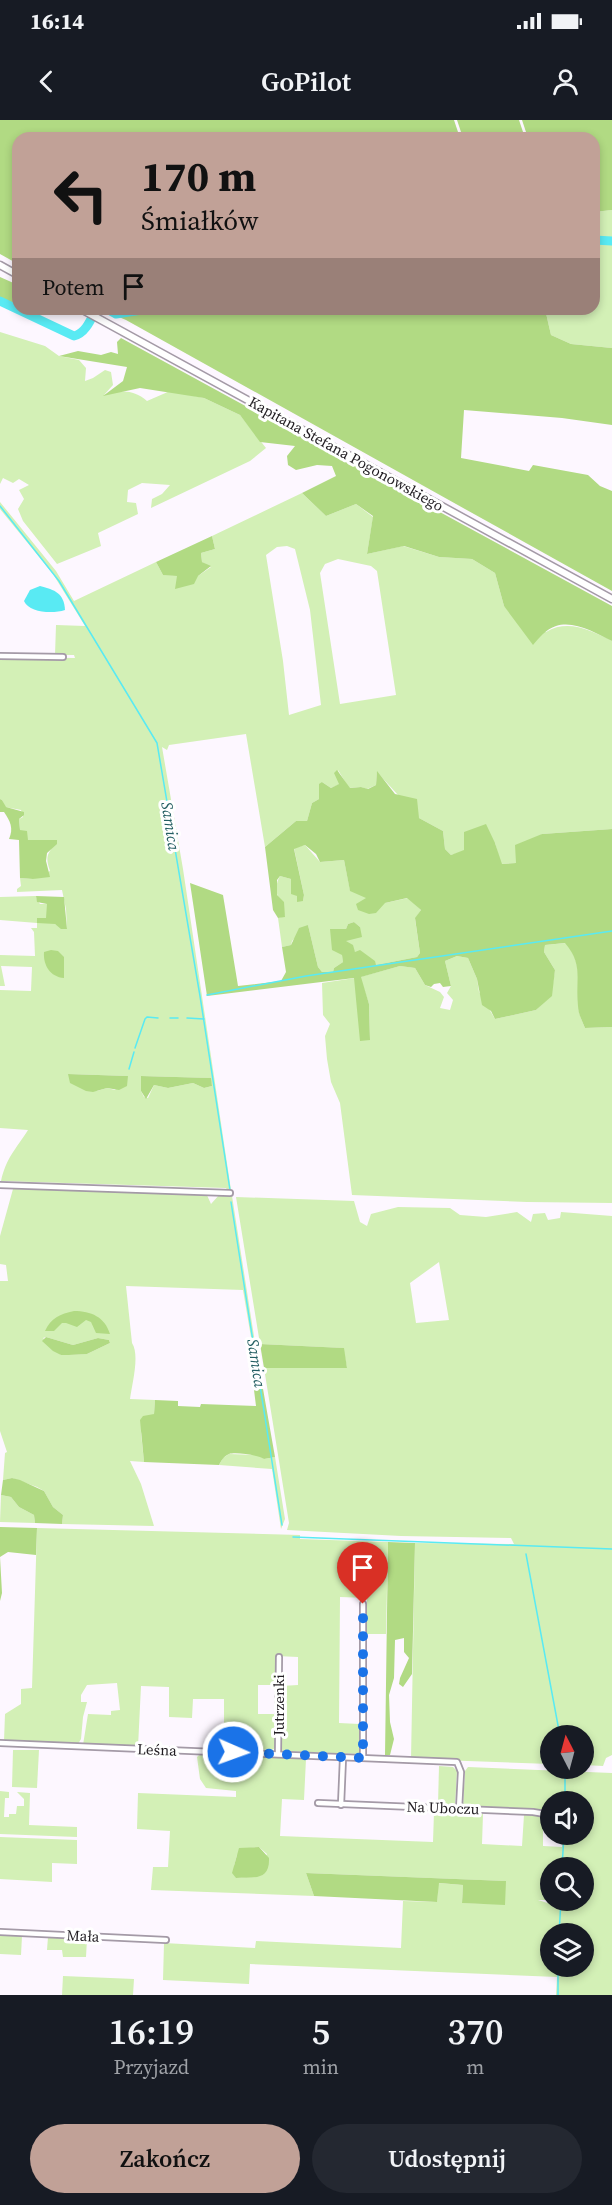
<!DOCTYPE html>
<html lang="pl">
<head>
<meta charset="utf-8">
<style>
	:root { --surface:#171b24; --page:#242831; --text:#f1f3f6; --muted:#9ea1a6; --accent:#c1a197 }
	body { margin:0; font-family:"Source Serif 4",serif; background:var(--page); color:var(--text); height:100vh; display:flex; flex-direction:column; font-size:22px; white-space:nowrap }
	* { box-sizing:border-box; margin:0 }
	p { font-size:20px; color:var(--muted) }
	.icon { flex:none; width:33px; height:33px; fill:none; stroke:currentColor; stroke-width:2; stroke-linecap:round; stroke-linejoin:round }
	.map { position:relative; height:1875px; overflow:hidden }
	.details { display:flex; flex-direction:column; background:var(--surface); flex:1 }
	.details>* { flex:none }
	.hud { position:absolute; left:12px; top:12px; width:588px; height:183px; border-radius:18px; box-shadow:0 3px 9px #0003; background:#c1a197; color:#111; overflow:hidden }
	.needle { width:39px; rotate:354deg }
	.controls { position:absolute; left:540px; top:1605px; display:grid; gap:12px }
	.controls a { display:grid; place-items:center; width:54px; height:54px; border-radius:50%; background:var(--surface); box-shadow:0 3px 9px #0003; font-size:30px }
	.pin { position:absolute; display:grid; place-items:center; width:51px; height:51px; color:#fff; margin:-62px -26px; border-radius:50% 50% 50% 0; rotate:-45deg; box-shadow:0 0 6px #0007 }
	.pin .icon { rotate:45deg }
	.me { position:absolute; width:66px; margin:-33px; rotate:92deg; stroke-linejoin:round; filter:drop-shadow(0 0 4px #0008) }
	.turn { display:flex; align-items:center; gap:21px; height:126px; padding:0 30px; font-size:27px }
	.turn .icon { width:78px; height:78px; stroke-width:2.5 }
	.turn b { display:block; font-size:42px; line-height:51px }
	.then { display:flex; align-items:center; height:57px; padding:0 30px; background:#0003; gap:12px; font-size:22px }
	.eta { display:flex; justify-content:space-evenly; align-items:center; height:102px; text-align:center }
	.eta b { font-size:36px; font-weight:600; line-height:42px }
	.button { display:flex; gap:12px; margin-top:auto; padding:12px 30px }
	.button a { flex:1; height:69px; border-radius:36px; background:var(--accent); color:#111; font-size:24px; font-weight:600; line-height:69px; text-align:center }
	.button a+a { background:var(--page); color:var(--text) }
	.status { display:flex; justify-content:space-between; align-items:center; height:42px; padding:0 30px; background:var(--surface); direction:ltr }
	.status svg { height:16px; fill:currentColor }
	header { display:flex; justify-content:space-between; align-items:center; height:78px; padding:0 30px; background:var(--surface); font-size:27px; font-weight:600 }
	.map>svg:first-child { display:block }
</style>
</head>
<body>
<div class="status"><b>16:14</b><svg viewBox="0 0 49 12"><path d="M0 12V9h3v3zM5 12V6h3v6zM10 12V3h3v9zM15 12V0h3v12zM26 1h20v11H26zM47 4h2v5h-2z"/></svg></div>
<header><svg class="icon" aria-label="back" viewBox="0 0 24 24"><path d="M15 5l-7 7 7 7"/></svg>GoPilot<svg class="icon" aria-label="person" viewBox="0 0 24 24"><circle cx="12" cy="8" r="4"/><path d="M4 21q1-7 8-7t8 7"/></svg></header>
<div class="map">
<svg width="612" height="1875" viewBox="0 0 612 1875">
	<rect width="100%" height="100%" fill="#fdf7ff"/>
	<g fill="#d3f0b6" fill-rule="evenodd">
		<path d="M 612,90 L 612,228 L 571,224 L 551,215 L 545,189 L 594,189 L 594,92 Z"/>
		<path d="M 0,212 L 45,226 L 59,236 L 79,240 L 86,248 L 85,261 L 93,258 L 105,250 L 111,252 L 113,265 L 104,275 C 121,270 133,269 147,281 L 170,271 L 204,278 L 240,295 L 266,328 L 250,341 L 151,388 L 152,379 L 162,374 L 170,365 L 142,363 L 128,370 L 127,382 L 136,383 L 138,394 L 98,413 L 101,426 L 57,444 L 23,401 L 18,389 L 24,379 L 19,370 L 29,365 L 19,359 L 13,363 L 3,358 L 0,364 Z"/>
		<path d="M 302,373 L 326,396 L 356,384 L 373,397 L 367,434 L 403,426 L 439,437 L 472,439 L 495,453 L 504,486 L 546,512 C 568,499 590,510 612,521 L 612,709 L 542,714 L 516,743 L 501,744 L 495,723 L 451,735 L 445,729 L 443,711 L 419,698 L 377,652 L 376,665 L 367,669 L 361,667 L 349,668 L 338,650 L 340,664 L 331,668 L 322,662 L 319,679 L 312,683 L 307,701 L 296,701 L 265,727 L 246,614 L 169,625 L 167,630 L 162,627 L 183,749 L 231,1070 L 228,1071 L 226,1068 L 1,1061 C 6,1038 16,1029 28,1010 L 0,1008 L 0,870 L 31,871 L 32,847 L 1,846 L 5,866 L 0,866 L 0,835 L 35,836 L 34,812 L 31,808 L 37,808 L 37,803 L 0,800 L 0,777 L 36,776 L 37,780 L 40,784 L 47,784 L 55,804 L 67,809 L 66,789 L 62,770 L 17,772 L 17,769 L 21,766 L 20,758 L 33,759 L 50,751 C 44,734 49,734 57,720 L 28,720 L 20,710 L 19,699 L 23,697 L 21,690 L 5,687 L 2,680 L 0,679 L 0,537 L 75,538 L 74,535 L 55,535 L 56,505 L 85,506 L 53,454 L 0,389 L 0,382 L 56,451 L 74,481 L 156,442 L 163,455 L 198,456 L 211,447 L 202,442 L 201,433 L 215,429 L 212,416 ZM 287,426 L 295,429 L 310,490 L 321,585 L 289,595 L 283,541 L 266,435 L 277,427 ZM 338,439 L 371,446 L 377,451 L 396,575 L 340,584 L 320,453 L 325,444 ZM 68,954 L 128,956 L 115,970 L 107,968 L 97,971 ZM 141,956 L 210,958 L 212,966 L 204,968 L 193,963 L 168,968 L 154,965 L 148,978 L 144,977 L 141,971 Z"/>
		<path d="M 305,725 L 320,742 L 344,740 L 350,770 L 385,783 L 408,778 L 421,790 L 415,799 L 420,833 L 417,837 L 376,845 L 355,832 L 345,821 L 360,807 L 354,802 L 348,804 L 346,809 L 340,810 L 343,842 L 334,848 L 333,852 L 322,852 L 318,847 L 308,805 L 292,821 L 291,825 L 282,827 L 278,798 L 285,796 C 280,784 272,769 280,756 L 291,759 L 297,776 L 303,781 L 304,775 L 294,728 Z"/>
		<path d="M 566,823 C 583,844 577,859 578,884 C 578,892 582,901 585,908 L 612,907 L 612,1083 L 527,1082 L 352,1075 L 340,983 L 331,962 L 327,939 L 325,916 L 330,904 L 323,895 L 322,863 L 355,858 L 370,920 L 369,884 L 360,857 L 400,846 L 415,848 L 425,865 L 440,872 L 444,877 L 440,888 L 450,890 L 453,880 L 447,873 L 451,866 L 445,841 L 457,836 L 468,838 L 477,859 L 479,872 L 495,899 L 536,890 L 551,876 L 555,850 L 544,832 L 545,825 Z"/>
		<path d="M 13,1069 L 206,1073 L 211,1084 L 220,1074 L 232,1076 L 256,1229 L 253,1229 L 243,1170 L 126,1166 L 132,1223 C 140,1235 132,1264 130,1279 L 155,1280 L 154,1294 L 141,1313 L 144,1342 L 130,1341 L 141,1364 L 154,1406 L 62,1404 L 63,1395 L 53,1387 L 44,1371 L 37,1367 L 12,1358 L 3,1360 L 5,1333 L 7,1332 L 0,1311 L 0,1161 L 8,1161 L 6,1145 L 0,1144 L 0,1116 ZM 46,1217 L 73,1225 L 98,1218 L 109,1220 L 110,1223 L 87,1234 L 61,1235 L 43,1218 Z"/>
		<path d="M 236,1077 L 354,1081 L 360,1102 L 367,1106 L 371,1094 L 398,1087 L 450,1088 L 460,1095 L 486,1097 L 517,1092 L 531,1102 L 533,1094 L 545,1093 L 548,1100 L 560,1098 L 561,1092 L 612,1096 L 612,1635 L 606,1638 L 603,1646 L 584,1645 L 584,1616 L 550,1616 L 550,1644 L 411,1639 L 415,1423 L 514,1424 L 511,1418 L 401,1416 L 287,1410 L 289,1403 L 264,1248 L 347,1248 L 343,1228 L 260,1224 ZM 439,1142 L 449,1200 L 416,1203 L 410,1163 Z"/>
		<path d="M 229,1334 L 259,1335 L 264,1339 L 275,1337 L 285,1399 L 281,1409 L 272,1349 L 219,1345 L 223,1338 Z"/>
		<path d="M 1,1375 L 11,1377 L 19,1387 L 34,1395 L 35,1403 L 0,1402 Z"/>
		<path d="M 37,1408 L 300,1415 L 300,1419 L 388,1422 L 386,1514 L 366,1514 L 367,1478 L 340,1477 L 339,1603 L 359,1604 L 359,1634 L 283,1631 L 281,1628 L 281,1566 L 298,1565 L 298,1537 L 276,1536 L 275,1565 L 258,1565 L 258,1594 L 275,1594 L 275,1628 L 272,1630 L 224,1628 L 224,1579 L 193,1579 L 192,1598 L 169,1597 L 169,1567 L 141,1566 L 138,1627 L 83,1625 L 88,1594 L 111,1595 L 111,1591 L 120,1590 L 117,1563 L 87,1565 L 81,1575 L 81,1582 L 87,1582 L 83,1597 L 81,1619 L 78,1624 L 4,1621 L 5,1594 L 21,1584 L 21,1569 L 32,1568 Z"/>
		<path d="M 13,1630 L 39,1630 L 37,1668 L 12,1667 Z"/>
		<path d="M 200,1634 L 306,1639 L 304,1680 L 282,1679 L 280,1716 L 433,1722 L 434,1692 L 483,1694 L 482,1724 L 522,1726 L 524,1695 L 540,1696 L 543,1699 L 543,1726 L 562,1727 L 562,1715 L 584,1714 L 584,1682 L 550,1682 L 550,1690 L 463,1686 L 465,1651 L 468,1647 L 612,1653 L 612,1875 L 556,1875 L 557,1857 L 250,1844 L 249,1864 L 163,1860 L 164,1823 L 255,1828 L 256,1821 L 401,1828 L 403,1781 L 437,1782 L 438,1763 L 463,1765 L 462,1783 L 505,1784 L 505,1761 L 306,1753 L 314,1776 L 151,1770 L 153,1747 L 168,1747 L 170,1711 L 137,1709 L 138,1673 L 236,1677 L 236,1671 L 206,1668 L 200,1659 L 197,1637 ZM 259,1727 L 267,1734 L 255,1757 L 236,1758 L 234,1746 L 237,1735 L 250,1728 ZM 550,1748 L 584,1748 L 584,1780 L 560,1781 L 560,1787 L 538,1780 L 550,1780 ZM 550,1814 L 584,1814 L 584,1846 L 550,1846 Z"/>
		<path d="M 439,1646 L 453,1647 L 457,1651 L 455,1686 L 438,1685 Z"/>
		<path d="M 0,1671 L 9,1672 L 9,1678 L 5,1678 L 4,1697 L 9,1697 L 9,1694 L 16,1694 L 17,1686 L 24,1686 L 24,1679 L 17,1672 L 30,1673 L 29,1705 L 77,1707 L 77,1717 L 0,1714 Z"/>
		<path d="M 0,1717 L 77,1720 L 77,1744 L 52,1743 L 52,1762 L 0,1759 Z"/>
		<path d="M 0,1815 L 22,1816 L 21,1835 L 0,1834 Z"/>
		<path d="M 48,1817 L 87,1819 L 86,1837 L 63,1837 L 62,1830 L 47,1830 Z"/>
		<path d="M 63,1856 L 134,1859 L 133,1875 L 62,1875 Z"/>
	</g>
	<g fill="#b1da83">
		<path d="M 0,0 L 454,0 L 460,18 L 18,18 L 18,144 L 0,134 Z"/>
		<path d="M 457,0 L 519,0 L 525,18 L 463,18 Z"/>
		<path d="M 522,0 L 612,0 L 612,90 L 594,92 L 594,18 L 528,18 Z"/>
		<path d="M 0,157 L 18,165 L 18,186 L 0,177 Z"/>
		<path d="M 100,189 L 545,189 L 551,215 L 571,224 L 612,228 L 612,305 L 562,298 L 464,290 L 461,338 L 529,351 L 533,345 L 588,355 L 600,366 L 612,371 L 612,471 L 126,200 Z"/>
		<path d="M 121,218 L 612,486 L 612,521 C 596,513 574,500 556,506 C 546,509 539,518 533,525 L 504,486 L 495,453 L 472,439 L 439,437 L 404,426 L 367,434 L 373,396 L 356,384 L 326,396 L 302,373 L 336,356 L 332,346 L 317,345 L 296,350 L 288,345 L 287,336 L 295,326 L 260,322 L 240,295 L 204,278 L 140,268 L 103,276 L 123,261 L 127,247 L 59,236 L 78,231 L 101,235 L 111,232 L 118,234 L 117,222 Z"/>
		<path d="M 212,416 L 215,429 L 201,433 L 202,442 L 211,446 L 198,456 L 194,464 L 175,469 L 177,456 L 163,455 L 156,442 Z"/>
		<path d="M 337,650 L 350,668 L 361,667 L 368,669 L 376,665 L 377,651 L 395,674 L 417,679 L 419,698 L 443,711 L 445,729 L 451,735 L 464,730 L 464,712 L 486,704 L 495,723 L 502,744 L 516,743 L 515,725 L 542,714 L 612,709 L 612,907 L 585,908 C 582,901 578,893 578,886 C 575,860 584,845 565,823 L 545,825 L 544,832 L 555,850 L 552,876 L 536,890 L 495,899 L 491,891 L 482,885 L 477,859 L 468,838 L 457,836 L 445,841 L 451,866 L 443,867 L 440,863 L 434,864 L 431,867 L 425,865 L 415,848 L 400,846 L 361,857 L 369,884 L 370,920 L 360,921 L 354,858 L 207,876 L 190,763 L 223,775 L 238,866 L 281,861 L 286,852 L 282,827 L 291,825 L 299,808 L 308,805 L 318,847 L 322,852 L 333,852 L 334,848 L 343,842 L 342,835 L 332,830 L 330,809 L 346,809 L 348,804 L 354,802 L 360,807 L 362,817 L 346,821 L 353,825 L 355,832 L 360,830 L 375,841 L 376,845 L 417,837 L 420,833 L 415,798 L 421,790 L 407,778 L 385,783 L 376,793 L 369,794 L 358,790 L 356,784 L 366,778 L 350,771 L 344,740 L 320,742 L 316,734 L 305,725 L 294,729 L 304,775 L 303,781 L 297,782 L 297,776 L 291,774 L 291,759 L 280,756 L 277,760 L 277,775 L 284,782 L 285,797 L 278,798 L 273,790 L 265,727 L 296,701 L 307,701 L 312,683 L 319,679 L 319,664 L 322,662 L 331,668 L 339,664 L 334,653 Z"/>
		<path d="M 0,679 L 2,680 L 6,687 L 24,692 L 24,695 L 19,699 L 20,710 L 27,711 L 28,720 L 57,720 L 57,724 L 47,733 L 46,741 L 50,757 L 33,759 L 20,758 L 19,720 L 9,719 C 14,708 10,701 4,692 L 0,692 Z"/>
		<path d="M 36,776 L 64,777 L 67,809 L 61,809 L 55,804 L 37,803 L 37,798 L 46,798 L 47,784 L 37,782 Z"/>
		<path d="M 51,830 L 58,831 L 64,837 L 64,858 C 50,857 43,845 44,832 Z"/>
		<path d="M 68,954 L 128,956 L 127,966 L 119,970 L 107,968 L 93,972 L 86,971 L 70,963 Z"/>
		<path d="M 141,956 L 211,958 L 212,966 L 204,968 L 193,963 L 168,968 L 154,965 L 146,979 L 141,971 Z"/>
		<path d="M 74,1191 C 91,1191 105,1197 110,1214 L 96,1213 L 91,1202 L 86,1200 L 77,1207 L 66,1203 L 62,1203 L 54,1211 L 45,1211 C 51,1198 60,1194 74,1191 Z"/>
		<path d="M 46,1217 L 73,1225 L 98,1218 L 109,1220 L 110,1223 L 87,1234 L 69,1235 L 61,1235 L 53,1231 L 42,1221 Z"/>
		<path d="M 260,1224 L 344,1228 L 347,1248 L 264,1248 Z"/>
		<path d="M 256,1229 L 275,1337 L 264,1339 C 258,1335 236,1332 229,1334 C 224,1336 221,1341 219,1345 L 144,1342 L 140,1300 L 143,1296 L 154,1294 L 155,1280 L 178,1281 L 178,1286 L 200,1287 L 201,1284 L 256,1286 L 249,1230 Z"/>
		<path d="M 12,1358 L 20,1360 L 44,1371 L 53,1387 L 63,1395 L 62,1404 L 35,1403 L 34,1395 L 19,1387 L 11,1377 L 1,1375 L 3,1360 Z"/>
		<path d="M 0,1407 L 37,1408 L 36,1435 L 8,1432 L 0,1437 L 2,1473 L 0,1481 Z"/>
		<path d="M 388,1422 L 415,1423 L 412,1554 L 403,1567 L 399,1564 L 400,1558 L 409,1538 L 404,1532 L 404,1518 L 395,1520 L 394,1558 L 389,1575 L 390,1602 L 394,1619 L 390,1635 L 385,1635 Z"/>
		<path d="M 259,1727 L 269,1738 C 270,1761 253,1757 236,1758 L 232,1753 L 239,1728 Z"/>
		<path d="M 306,1753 L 506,1761 L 505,1785 L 462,1783 L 463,1765 L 439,1763 L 437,1782 L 314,1776 Z"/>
	</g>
	<path fill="#59eaf3" d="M 40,466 C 55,470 64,473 65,490 C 53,494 29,493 24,481 L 30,470 Z"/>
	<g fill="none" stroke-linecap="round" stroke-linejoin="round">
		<g stroke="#59eaf3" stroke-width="1.5">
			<path d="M 0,386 L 59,461 L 157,623 L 200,876 L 230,1070"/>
			<path d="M 207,875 L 306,856 L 612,811"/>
			<path d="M 170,898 L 178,898"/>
			<path d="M 187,898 L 204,899"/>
			<path d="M 135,928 L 145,899 L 147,897 L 158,898"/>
			<path d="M 129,949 L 134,932"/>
			<path d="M 231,1082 L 282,1405"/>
			<path d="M 293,1417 L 612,1429"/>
			<path d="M 526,1434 L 560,1616"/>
			<path d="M 565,1682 L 565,1652"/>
			<path d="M 562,1748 L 564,1714"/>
			<path d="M 559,1814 L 561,1780"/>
			<path d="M 558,1875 L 558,1846"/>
		</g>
		<g stroke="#59eaf3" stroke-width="9">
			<path d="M 594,120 L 612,121"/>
			<path d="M 0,181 L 74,216 C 86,213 91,199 96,189"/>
			<path d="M 107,189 L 116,194 L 148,189"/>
		</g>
		<g stroke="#a49aa7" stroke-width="8">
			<g id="minor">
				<path d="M 0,536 L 63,537"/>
				<path d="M 0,1065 L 230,1073"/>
				<path d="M 363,1484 L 363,1638"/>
				<path d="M 0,1623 L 457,1642 L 461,1652 L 459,1689"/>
				<path d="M 278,1634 L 279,1537"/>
				<path d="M 318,1683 L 533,1692 L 545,1694"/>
				<path d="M 341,1685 L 343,1638"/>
				<path d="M 0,1812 L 166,1820"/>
			</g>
		</g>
		<g stroke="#a49aa7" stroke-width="9">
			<g id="secondary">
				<path d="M 0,145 L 18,155"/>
				<path d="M 81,189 L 612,479"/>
			</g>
		</g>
		<use href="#minor" stroke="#fff" stroke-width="4.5"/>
		<use href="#secondary" stroke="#fff" stroke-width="6"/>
	</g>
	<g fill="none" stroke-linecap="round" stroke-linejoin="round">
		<path stroke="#1a73e8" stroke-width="10" stroke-dasharray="0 18" d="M 233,1632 L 363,1638 L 363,1484"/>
	</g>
	<g text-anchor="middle" stroke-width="6" stroke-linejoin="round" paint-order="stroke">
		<g font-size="15" fill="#211d22" stroke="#fff">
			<text transform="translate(346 334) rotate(29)" y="5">Kapitana Stefana Pogonowskiego</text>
			<text transform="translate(279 1585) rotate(-90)" y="5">Jutrzenki</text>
			<text transform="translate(157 1630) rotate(2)" y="5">Leśna</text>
			<text transform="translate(443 1688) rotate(2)" y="5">Na Uboczu</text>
			<text transform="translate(83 1816) rotate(3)" y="5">Mała</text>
		</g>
		<g font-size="16" font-style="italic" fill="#235e62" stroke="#fff">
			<text transform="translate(171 706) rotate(81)" y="6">Samica</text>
			<text transform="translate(257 1243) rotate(81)" y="6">Samica</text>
		</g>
	</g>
</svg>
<div class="controls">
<a><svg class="needle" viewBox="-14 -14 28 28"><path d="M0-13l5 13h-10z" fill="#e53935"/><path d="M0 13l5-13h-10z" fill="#9ea1a6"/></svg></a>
<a><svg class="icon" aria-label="sound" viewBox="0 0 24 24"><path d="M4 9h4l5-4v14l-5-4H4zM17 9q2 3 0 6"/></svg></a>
<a><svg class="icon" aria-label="search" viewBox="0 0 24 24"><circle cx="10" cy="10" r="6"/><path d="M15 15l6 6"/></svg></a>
<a><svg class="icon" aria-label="layers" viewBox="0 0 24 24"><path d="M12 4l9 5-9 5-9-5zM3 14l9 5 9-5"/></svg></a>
</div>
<div class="pin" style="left:363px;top:1484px;background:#d93025"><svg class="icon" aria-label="arrive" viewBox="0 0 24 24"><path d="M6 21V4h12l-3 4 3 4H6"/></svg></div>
<svg class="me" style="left:233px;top:1632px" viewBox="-20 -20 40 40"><circle r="17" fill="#1a73e8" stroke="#fff" stroke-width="3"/><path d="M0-11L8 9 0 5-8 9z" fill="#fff"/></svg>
<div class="hud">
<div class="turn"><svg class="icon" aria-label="left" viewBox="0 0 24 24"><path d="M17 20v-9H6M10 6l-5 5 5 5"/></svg><div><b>170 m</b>Śmiałków</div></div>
<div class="then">Potem<svg class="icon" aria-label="arrive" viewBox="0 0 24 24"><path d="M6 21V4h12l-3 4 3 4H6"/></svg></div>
</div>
</div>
<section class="details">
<div class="eta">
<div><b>16:19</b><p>Przyjazd</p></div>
<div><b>5</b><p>min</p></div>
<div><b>370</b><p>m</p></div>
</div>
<div class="button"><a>Zakończ</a><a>Udostępnij</a></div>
</section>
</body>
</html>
